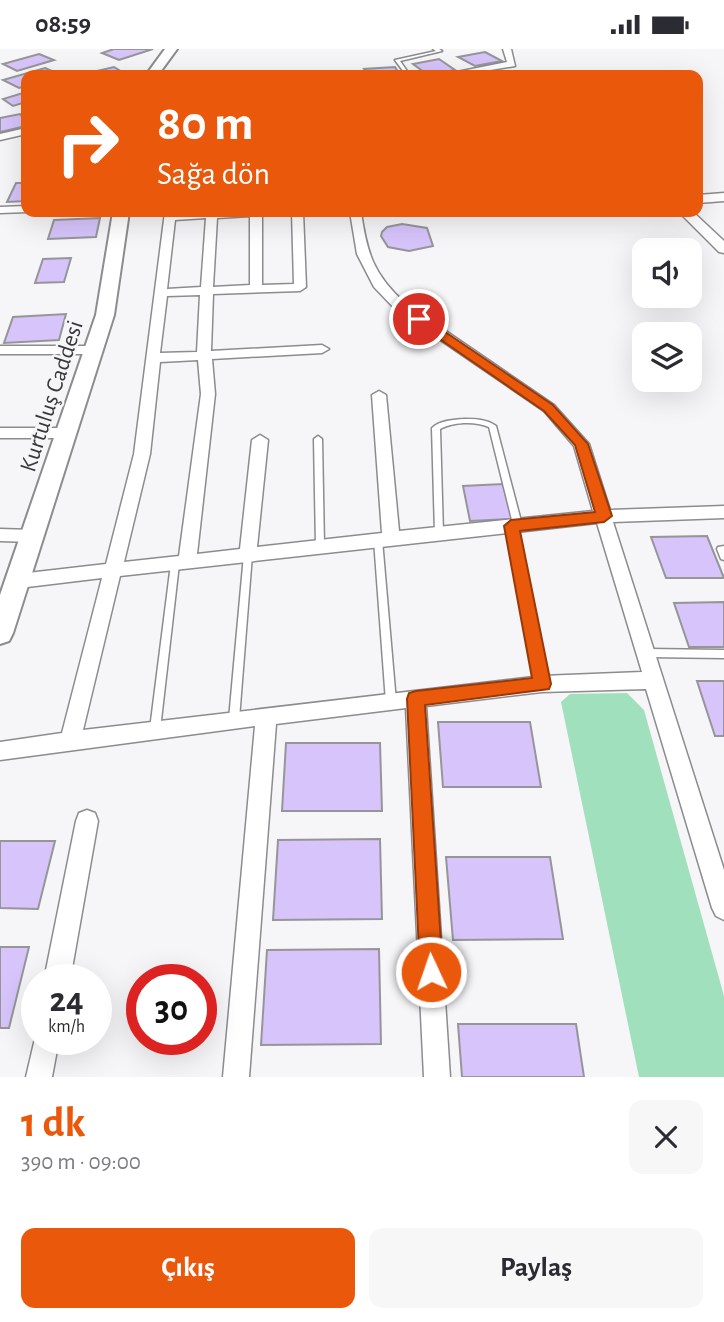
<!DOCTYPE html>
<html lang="tr">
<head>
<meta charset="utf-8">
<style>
	:root { --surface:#fff; --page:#f7f7f7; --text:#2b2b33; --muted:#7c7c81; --accent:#ea580c }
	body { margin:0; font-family:"Alegreya Sans",sans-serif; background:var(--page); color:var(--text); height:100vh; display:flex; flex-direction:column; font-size:26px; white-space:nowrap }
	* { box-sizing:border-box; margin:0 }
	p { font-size:23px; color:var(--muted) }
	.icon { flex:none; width:38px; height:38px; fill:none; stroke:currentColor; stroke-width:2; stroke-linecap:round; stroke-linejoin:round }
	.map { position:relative; height:1028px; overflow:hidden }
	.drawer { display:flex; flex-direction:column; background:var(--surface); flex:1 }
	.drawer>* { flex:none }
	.top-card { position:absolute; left:21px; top:21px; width:682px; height:147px; border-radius:14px; box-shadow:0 7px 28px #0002; background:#ea580c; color:#fff; overflow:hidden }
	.buttons { position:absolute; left:632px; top:189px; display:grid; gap:14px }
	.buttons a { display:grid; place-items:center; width:70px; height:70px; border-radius:14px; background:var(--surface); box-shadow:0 7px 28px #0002; font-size:35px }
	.speed { position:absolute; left:21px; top:915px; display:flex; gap:14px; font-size:35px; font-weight:700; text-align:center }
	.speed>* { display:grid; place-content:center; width:91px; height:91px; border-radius:50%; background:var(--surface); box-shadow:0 7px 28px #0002; line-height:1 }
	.speed small { font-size:18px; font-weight:400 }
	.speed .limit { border:10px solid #d22; background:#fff; color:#111 }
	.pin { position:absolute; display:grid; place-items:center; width:60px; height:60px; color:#fff; margin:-30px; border:4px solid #fff; border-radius:50%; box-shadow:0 2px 7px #0007 }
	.me { position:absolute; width:77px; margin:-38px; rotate:357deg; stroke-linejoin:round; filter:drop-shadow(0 0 5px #0008) }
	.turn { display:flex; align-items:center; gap:24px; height:147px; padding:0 21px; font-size:32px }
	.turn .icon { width:91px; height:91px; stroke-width:2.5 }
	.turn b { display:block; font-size:49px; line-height:60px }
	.round { display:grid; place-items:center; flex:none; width:74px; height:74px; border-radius:14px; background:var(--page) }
	.overview { display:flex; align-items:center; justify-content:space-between; height:119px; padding:0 21px }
	h1 { font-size:42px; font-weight:600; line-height:52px; color:var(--accent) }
	.action { display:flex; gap:14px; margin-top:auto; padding:14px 21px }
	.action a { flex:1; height:80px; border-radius:14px; background:var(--accent); color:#fff; font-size:28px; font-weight:600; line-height:80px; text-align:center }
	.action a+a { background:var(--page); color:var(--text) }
	.status { display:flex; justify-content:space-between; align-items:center; height:49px; padding:0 35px; background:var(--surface); direction:ltr }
	.status svg { height:19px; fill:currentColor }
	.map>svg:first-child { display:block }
</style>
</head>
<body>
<div class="status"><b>08:59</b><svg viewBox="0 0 49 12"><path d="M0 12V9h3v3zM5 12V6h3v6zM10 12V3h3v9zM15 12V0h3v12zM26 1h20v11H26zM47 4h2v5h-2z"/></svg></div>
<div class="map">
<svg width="724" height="1028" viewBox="0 0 724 1028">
	<rect width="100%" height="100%" fill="#f6f5f8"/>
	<path fill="#a1e0bc" d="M 627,644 L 644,661 L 724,947 L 724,1028 L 639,1028 L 561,653 L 570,645 Z"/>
	<g fill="#d6c4fb" stroke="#969598" stroke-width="2">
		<path d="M 114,0 L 153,0 L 119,11 L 102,4 Z"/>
		<path d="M 485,3 L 502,12 L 475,17 L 458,8 Z"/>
		<path d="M 39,5 L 54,11 L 17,22 L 3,15 Z"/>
		<path d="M 439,10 L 455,21 L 428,26 L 413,15 Z"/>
		<path d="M 114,18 L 127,26 L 84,25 Z"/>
		<path d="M 395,18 L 400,26 L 368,26 L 364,20 Z"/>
		<path d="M 45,19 L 61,26 L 26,26 L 26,37 L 19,39 L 3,31 Z"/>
		<path d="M 26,43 L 26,53 L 13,57 L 3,50 Z"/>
		<path d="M 20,65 L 26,72 L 26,77 L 0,83 L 0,69 Z"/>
		<path d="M 16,134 L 26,134 L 26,152 L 7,153 Z"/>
		<path d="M 100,169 L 96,188 L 48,190 L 54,171 Z"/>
		<path d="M 402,175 L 427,179 L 433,197 L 409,202 L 388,198 L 381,187 L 382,183 L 387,178 Z"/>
		<path d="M 71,209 L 64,233 L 35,234 L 43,210 Z"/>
		<path d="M 66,265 L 59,291 L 4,294 L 13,268 Z"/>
		<path d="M 503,435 L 512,470 L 470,472 L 463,437 Z"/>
		<path d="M 707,487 L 724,529 L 666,529 L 651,488 Z"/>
		<path d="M 724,553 L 724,598 L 689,598 L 674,554 Z"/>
		<path d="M 697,632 L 724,632 L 724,687 L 715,687 Z"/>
		<path d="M 438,673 L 530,673 L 541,738 L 443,738 Z"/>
		<path d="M 286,694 L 380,694 L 382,762 L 282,762 Z"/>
		<path d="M 380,790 L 382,870 L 273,871 L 278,791 Z"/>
		<path d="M 0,792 L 55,792 L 38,860 L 0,859 Z"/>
		<path d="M 446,808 L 550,808 L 563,890 L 453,891 Z"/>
		<path d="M 0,898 L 29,898 L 9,979 L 0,979 Z"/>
		<path d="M 379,900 L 381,995 L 261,996 L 267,901 Z"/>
		<path d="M 458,975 L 576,975 L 584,1028 L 462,1028 Z"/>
	</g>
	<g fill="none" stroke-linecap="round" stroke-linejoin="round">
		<g stroke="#8c8b8e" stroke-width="3">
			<g id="service">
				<path d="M 433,0 L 439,0 L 442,2 L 400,12 L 410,26 L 406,26 L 395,11 L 436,2 Z"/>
				<path d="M 464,370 C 475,370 487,370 496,377 L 522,476 L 521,478 L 515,478 L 547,635 L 545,638 L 542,639 L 539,638 L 537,635 L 507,477 L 508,475 L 513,475 L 489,378 C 474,372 454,373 440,380 L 443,484 L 439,487 L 435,484 L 432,379 C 441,371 453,371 464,370 Z"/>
				<path d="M 318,387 L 322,390 L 324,497 L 320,500 L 316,497 L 314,390 Z"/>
				<path d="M 378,488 L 382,491 L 396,653 L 395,656 L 391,657 L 387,656 L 386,653 L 374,491 Z"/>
				<path d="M 724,497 L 724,511 L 721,510 L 717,500 L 718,498 Z"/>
				<path d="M 248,503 L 252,506 L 239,670 L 238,673 L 234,674 L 230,673 L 229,670 L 244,506 Z"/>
				<path d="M 175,512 L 179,515 L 160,680 L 159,683 L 155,685 L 151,683 L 150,680 L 171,515 Z"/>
				<path d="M 647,600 L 724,601 L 724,609 L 647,608 L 644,607 L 642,604 L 644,601 Z"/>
			</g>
		</g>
		<g stroke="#8c8b8e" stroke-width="3">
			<g id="minor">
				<path d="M 503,0 L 511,0 L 515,17 L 460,26 L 442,26 L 507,13 Z"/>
				<path d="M 26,79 L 26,85 L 0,91 L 0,85 Z"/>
				<path d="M 26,157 L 28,163 L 0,164 L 0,158 Z"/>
				<path d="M 165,163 L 271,163 L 262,167 L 262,236 L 294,235 L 292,163 L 303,163 L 306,238 L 300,242 L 213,245 L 211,302 L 322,296 L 329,300 L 322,304 L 212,310 L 215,345 L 197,505 L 240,500 L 252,391 L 260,386 L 268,391 L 257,498 L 382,484 L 372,346 L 379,342 L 386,346 L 399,482 L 593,462 L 574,397 L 544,362 L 395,260 L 374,238 L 357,205 L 350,163 L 361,163 C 367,204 373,225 405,254 L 554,356 L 589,395 L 610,461 L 724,457 L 724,469 L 613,473 L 724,821 L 724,871 L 716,867 L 712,859 L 646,640 L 542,643 L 426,657 L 450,1028 L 424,1028 L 406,659 L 276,675 L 249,1028 L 223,1028 L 255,677 L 0,711 L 0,693 L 62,684 L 102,529 L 19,539 L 13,537 L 10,532 L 13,527 L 19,525 L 106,515 L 134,405 ZM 250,167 L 250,236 L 213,238 L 217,169 ZM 206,169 L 201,238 L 167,240 L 175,171 ZM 200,246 L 197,303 L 160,304 L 167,247 ZM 198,311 L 201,345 L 179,507 L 124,513 L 150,405 L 160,313 ZM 597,474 L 642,623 L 542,627 L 83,681 L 120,527 Z"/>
				<path d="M 0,297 L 93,297 L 100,301 L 93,305 L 0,305 Z"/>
				<path d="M 0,379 L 67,379 L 75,384 L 67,389 L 0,389 Z"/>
				<path d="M 0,480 L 33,481 L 42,487 L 33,493 L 0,492 Z"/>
				<path d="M 87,761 L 95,764 L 98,772 L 70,931 L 44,931 L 76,772 L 79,764 Z"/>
				<path d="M 37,981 L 37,990 L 59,990 L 52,1028 L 26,1028 Z"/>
			</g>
		</g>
		<g stroke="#8c8b8e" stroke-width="3">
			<g id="tertiary">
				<path d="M 724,144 L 724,152 L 698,154 L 698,146 Z"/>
				<path d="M 679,163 L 693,163 L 724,192 L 724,204 L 719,203 Z"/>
			</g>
		</g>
		<g stroke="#8c8b8e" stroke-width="4">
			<g id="secondary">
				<path d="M 165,0 L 177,0 L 158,26 L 146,26 Z"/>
				<path d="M 113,163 L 129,163 L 114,266 L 13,584 L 9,592 L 0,595 L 0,546 L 96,266 Z"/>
			</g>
		</g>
		<use href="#service" fill="#fff" fill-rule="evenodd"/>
		<use href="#minor" fill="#fff" fill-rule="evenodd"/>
		<use href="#tertiary" fill="#fff" fill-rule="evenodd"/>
		<use href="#secondary" fill="#fff" fill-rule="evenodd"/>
	</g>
	<path fill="#ea580c" stroke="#983908" stroke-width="2" d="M 415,268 L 423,268 L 553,356 L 588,395 L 612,467 L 604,473 L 520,482 L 551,635 L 549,640 L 425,656 L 443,923 L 439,931 L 431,934 L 423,931 L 420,923 L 407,650 L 409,644 L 416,642 L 532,629 L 504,477 L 511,471 L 595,463 L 575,396 L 544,362 L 415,273 Z"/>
	<g text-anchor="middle" stroke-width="5" stroke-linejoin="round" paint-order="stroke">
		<g font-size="24" fill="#39393a" stroke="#f6f5f8">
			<text transform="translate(51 347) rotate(-72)" y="8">Kurtuluş Caddesi</text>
		</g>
	</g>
</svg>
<div class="buttons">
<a><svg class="icon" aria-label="sound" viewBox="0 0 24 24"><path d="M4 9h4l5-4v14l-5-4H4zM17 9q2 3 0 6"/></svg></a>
<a><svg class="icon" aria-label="layers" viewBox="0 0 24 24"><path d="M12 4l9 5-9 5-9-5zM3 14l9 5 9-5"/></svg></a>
</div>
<div class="speed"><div>24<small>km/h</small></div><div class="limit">30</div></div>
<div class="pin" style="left:419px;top:270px;background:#d93025"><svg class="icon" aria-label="arrive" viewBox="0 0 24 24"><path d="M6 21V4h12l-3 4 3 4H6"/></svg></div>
<svg class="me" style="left:431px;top:923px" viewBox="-20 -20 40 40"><circle r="17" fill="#ea580c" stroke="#fff" stroke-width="3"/><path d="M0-11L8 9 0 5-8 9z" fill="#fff"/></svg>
<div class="top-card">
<div class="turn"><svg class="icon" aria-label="right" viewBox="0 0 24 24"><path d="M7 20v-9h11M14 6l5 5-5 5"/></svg><div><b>80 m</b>Sağa dön</div></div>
</div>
</div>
<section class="drawer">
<div class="overview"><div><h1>1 dk</h1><p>390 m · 09:00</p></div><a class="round"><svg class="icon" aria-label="close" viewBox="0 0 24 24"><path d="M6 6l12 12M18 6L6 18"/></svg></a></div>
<div class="action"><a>Çıkış</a><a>Paylaş</a></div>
</section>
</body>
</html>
